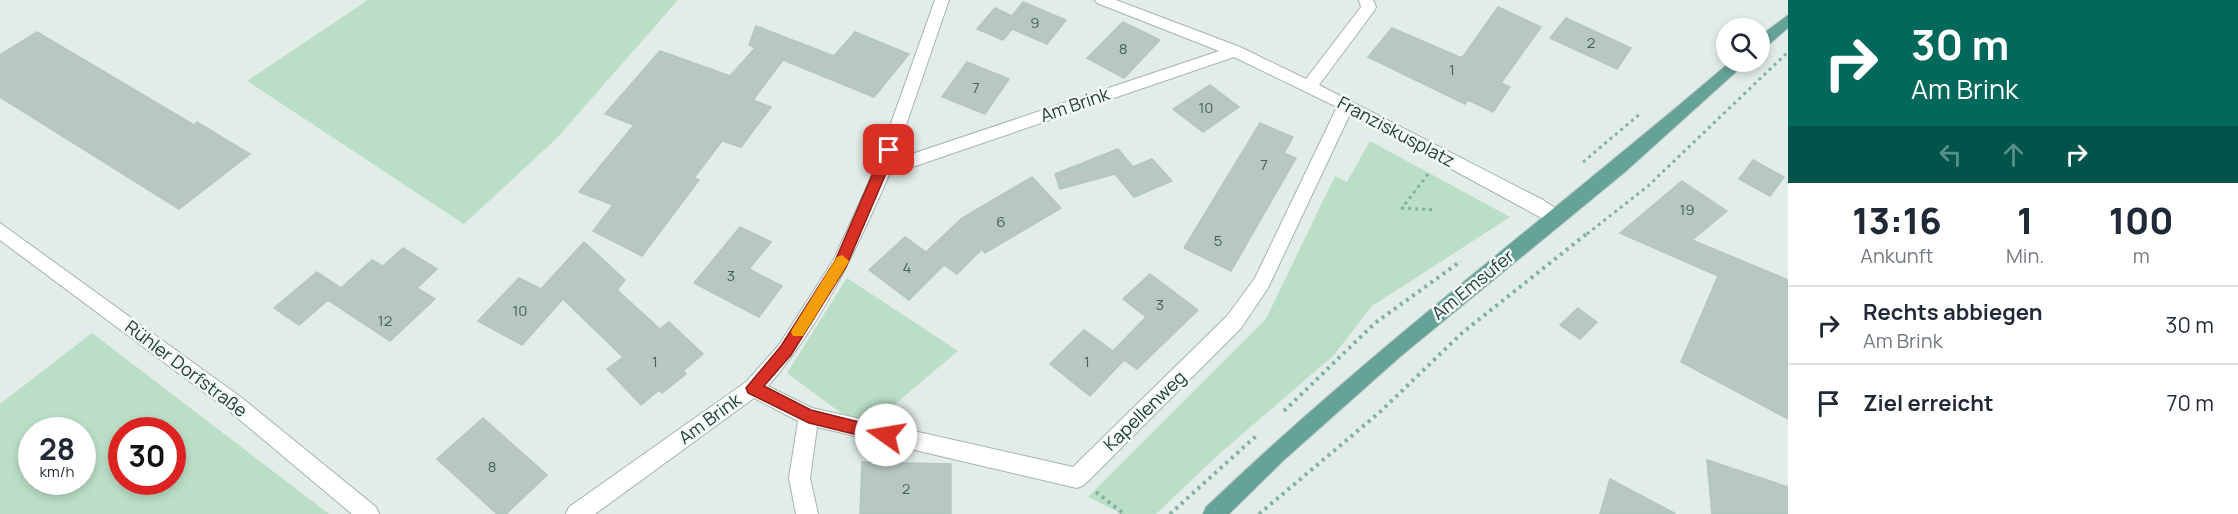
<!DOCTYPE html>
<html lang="de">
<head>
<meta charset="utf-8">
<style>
	:root { --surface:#fff; --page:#f6f6f7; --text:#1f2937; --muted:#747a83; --line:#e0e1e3 }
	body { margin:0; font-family:Manrope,sans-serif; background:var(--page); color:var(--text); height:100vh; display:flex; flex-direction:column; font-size:22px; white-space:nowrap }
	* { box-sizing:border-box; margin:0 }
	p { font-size:20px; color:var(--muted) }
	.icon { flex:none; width:33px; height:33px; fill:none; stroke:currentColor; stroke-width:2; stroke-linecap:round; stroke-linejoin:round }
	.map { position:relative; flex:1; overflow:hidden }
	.details { display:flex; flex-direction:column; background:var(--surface); width:450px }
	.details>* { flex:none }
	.top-card { background:#00695c; color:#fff; overflow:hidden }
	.buttons { position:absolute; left:1716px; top:18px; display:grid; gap:12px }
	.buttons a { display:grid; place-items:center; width:54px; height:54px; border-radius:50%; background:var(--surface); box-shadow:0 3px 9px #0003; font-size:30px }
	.speed { position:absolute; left:18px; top:417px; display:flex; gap:12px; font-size:30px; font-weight:700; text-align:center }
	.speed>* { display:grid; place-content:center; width:78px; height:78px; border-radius:50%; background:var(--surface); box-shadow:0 3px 9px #0003; line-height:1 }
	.speed small { font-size:15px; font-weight:400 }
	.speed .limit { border:9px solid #d22; background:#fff; color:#111 }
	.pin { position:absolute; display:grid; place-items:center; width:51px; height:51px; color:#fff; margin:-26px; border-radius:12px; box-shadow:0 3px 9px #0006 }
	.me { position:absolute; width:66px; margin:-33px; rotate:283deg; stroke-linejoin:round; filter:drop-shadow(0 0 4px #0008) }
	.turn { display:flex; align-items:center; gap:21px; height:126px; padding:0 24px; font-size:27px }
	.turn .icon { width:78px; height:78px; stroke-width:2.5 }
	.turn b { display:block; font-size:42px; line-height:51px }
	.lanes { display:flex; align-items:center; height:57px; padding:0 24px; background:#0003; justify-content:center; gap:30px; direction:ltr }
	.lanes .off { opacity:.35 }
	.eta { display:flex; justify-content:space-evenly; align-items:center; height:102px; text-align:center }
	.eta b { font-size:36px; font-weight:800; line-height:42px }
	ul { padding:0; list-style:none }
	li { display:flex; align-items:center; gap:18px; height:78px; padding:0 24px; border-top:2px solid var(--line) }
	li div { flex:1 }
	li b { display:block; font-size:22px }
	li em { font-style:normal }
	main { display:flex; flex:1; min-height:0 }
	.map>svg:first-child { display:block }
</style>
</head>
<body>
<main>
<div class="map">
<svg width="1788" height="514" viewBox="0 0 1788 514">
	<rect width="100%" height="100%" fill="#e2ece8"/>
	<g fill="#badec6" fill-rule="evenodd">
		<path d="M 368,0 L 678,0 L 556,139 L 464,224 L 247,81 Z"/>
		<path d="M 1370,141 L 1510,217 L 1372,306 L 1334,355 L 1218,455 L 1156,514 L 1122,514 L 1088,497 L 1266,319 L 1335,176 L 1347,182 Z"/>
		<path d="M 847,278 L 958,351 L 864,430 L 787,373 Z"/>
		<path d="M 92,333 L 329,514 L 0,514 L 0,404 ZM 32,430 L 82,430 L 82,482 L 32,482 ZM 122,430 L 172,430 L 172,482 L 122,482 Z"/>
	</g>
	<g fill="#b7c7c2" stroke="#b4c6c0" stroke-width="1.5">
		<path d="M 1023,2 L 1066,20 L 1047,44 L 1012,29 L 1003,40 L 977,29 L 995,8 L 1012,16 Z"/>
		<path d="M 1498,7 L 1541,27 L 1501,83 L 1510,87 L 1493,112 L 1468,100 L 1465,104 L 1368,57 L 1392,28 L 1462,58 Z"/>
		<path d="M 1566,18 L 1631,48 L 1617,69 L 1550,38 Z"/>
		<path d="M 1123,22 L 1160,40 L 1124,78 L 1087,58 Z"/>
		<path d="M 756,26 L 834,56 L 855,32 L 909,54 L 874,97 L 783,60 L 753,100 L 771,107 L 741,147 L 722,141 L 694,178 L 699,180 L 642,256 L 593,231 L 613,205 L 579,192 L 634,125 L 605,114 L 660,51 L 730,76 L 755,48 L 749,45 Z"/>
		<path d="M 37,32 L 194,125 L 197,122 L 250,154 L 179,209 L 0,97 L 0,55 Z"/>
		<path d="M 967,62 L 1009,79 L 985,114 L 942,97 Z"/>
		<path d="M 1210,85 L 1239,107 L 1203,132 L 1173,109 Z"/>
		<path d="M 1260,123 L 1293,137 L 1284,153 L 1296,158 L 1231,271 L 1184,248 Z"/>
		<path d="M 1118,149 L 1133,167 L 1152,159 L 1172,181 L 1134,197 L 1115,174 L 1060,189 L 1055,174 Z"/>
		<path d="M 1753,160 L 1784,177 L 1770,196 L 1739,179 Z"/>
		<path d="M 1032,177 L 1061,208 L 985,253 L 982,249 L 957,274 L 944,265 L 909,300 L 869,270 L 905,237 L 926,252 L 962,218 Z"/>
		<path d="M 1682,181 L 1727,211 L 1692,240 L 1788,280 L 1788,419 L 1681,362 L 1718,276 L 1620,233 Z"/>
		<path d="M 740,227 L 771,242 L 749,269 L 782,286 L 759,317 L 694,283 Z"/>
		<path d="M 584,242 L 625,280 L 617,290 L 660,329 L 669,322 L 703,354 L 683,371 L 686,374 L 662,393 L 659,390 L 641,405 L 607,369 L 623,357 L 563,299 L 522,345 L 478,321 L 519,278 L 541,289 Z"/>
		<path d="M 403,248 L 437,269 L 417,288 L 435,299 L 390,341 L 328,300 L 299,325 L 274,308 L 317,272 L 341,288 L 331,297 L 372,260 L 383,266 Z"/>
		<path d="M 1150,274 L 1198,310 L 1137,369 L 1124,360 L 1090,396 L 1050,364 L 1084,330 L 1113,351 L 1146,317 L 1123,299 Z"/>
		<path d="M 1578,308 L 1597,322 L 1580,339 L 1560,325 Z"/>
		<path d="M 483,418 L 547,475 L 506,514 L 497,514 L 437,459 Z"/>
		<path d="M 1707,460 L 1788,487 L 1788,514 L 1712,514 Z"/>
		<path d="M 862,462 L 951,464 L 951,514 L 860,514 Z"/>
		<path d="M 1610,479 L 1676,514 L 1600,514 Z"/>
	</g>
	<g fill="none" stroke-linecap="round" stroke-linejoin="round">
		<g stroke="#a4b4b0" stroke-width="2">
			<g id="minor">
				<path d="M 935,0 L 949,0 L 894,160 L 1219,51 L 1097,3 L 1095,0 L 1116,0 L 1240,47 L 1306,79 L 1361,7 L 1359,0 L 1373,0 L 1376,7 L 1374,11 L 1319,85 L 1543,200 L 1561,212 L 1564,217 L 1561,222 L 1549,222 L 1350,114 L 1268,288 L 1241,328 L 1084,485 L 1077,488 L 817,427 L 810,478 L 818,514 L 796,514 L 789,478 L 798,421 L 754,398 L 595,514 L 566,514 L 569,507 L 746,382 L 779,345 L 834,259 L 874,171 ZM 1234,57 L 1337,107 L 1255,278 L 1227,316 L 1073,467 L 812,408 L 768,386 C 822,324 856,250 889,175 Z"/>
				<path d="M 0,223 L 242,398 L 376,507 L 379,514 L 352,514 L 228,410 L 0,240 Z"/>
			</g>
		</g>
		<g stroke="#c1c9c7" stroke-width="2">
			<g id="major">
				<path d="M 1788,15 L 1788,28 L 1765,48 L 1760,49 L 1760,36 Z"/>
				<path d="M 1730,62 L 1747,62 L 1625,172 L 1401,356 L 1284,460 L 1229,514 L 1203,514 L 1206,507 C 1372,348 1556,211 1730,62 Z"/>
			</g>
		</g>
		<g stroke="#81b1a5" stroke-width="3" stroke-dasharray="3 4" stroke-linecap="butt">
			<path d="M 1583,162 L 1641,113"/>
			<path d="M 1428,174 L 1402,208 L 1436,210"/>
			<path d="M 1587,234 L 1648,186 L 1788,52"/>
		</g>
		<g stroke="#81b1a5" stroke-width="4" stroke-dasharray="3 4.5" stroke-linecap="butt">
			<path d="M 1284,411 L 1375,323 L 1461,261"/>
			<path d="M 1096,492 L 1124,514"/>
			<path d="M 1170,514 L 1256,436"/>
			<path d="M 1259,514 L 1380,412 L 1462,333 L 1589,232"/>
		</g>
		<use href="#minor" fill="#fff" fill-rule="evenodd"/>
		<use href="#major" fill="#65a398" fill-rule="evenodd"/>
	</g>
	<path fill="#d93025" stroke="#8d1f18" stroke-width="1.5" d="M 889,145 L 896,150 L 846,267 L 791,355 L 764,386 L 811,410 L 891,430 L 893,435 L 891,440 L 886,442 L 809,423 L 748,393 L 746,388 L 781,346 L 835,261 L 883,150 Z"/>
	<path fill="#f59e0b" d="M 842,255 L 849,261 L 847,265 L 803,336 L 793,336 L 791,332 L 793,328 L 837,257 Z"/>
	<g text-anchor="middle" stroke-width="5" stroke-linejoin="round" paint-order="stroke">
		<g font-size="15" fill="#46605a">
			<text x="1035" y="28">9</text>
			<text x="1591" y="48">2</text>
			<text x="1123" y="54">8</text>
			<text x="1452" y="75">1</text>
			<text x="976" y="93">7</text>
			<text x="1206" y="113">10</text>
			<text x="1264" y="170">7</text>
			<text x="1687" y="215">19</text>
			<text x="1001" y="227">6</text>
			<text x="1218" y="246">5</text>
			<text x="907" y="273">4</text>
			<text x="731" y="281">3</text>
			<text x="1160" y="310">3</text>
			<text x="520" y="316">10</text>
			<text x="385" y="326">12</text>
			<text x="655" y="367">1</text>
			<text x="1087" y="367">1</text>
			<text x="492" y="472">8</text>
			<text x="906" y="494">2</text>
		</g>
		<g font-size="18" fill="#213e38" stroke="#f2f9f6">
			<text transform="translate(1075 105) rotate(-19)" y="6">Am Brink</text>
			<text transform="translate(1396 132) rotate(28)" y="6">Franziskusplatz</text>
			<text transform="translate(1473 285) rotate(-39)" y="6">Am Emsufer</text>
			<text transform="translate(186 369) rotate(37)" y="6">Rühler Dorfstraße</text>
			<text transform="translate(1145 411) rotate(-44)" y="6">Kapellenweg</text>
			<text transform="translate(710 419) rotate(-36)" y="6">Am Brink</text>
		</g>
	</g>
</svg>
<div class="buttons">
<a><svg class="icon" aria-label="search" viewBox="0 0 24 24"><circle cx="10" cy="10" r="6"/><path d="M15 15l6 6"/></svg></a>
</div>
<div class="speed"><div>28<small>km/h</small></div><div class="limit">30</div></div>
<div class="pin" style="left:889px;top:150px;background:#d93025"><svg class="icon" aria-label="arrive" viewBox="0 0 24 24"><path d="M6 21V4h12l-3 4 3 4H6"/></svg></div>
<svg class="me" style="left:886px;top:435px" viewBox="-20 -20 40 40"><circle r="19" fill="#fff"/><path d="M0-13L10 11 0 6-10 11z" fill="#d93025"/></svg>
</div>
<section class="details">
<div class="top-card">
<div class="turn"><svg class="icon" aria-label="right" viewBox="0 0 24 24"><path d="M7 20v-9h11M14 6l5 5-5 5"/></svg><div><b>30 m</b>Am Brink</div></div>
<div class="lanes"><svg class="icon off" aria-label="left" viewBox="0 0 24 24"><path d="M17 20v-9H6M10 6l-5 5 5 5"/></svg><svg class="icon off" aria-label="ahead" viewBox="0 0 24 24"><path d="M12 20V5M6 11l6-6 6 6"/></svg><svg class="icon" aria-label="right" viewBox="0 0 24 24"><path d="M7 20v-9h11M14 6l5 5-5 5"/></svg></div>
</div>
<div class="eta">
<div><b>13:16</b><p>Ankunft</p></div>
<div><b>1</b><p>Min.</p></div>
<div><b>100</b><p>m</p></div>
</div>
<ul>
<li><svg class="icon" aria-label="right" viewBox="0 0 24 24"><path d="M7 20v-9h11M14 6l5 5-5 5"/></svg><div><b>Rechts abbiegen</b><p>Am Brink</p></div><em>30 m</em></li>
<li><svg class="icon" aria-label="arrive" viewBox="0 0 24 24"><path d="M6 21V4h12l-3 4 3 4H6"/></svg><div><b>Ziel erreicht</b></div><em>70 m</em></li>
</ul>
</section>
</main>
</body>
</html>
